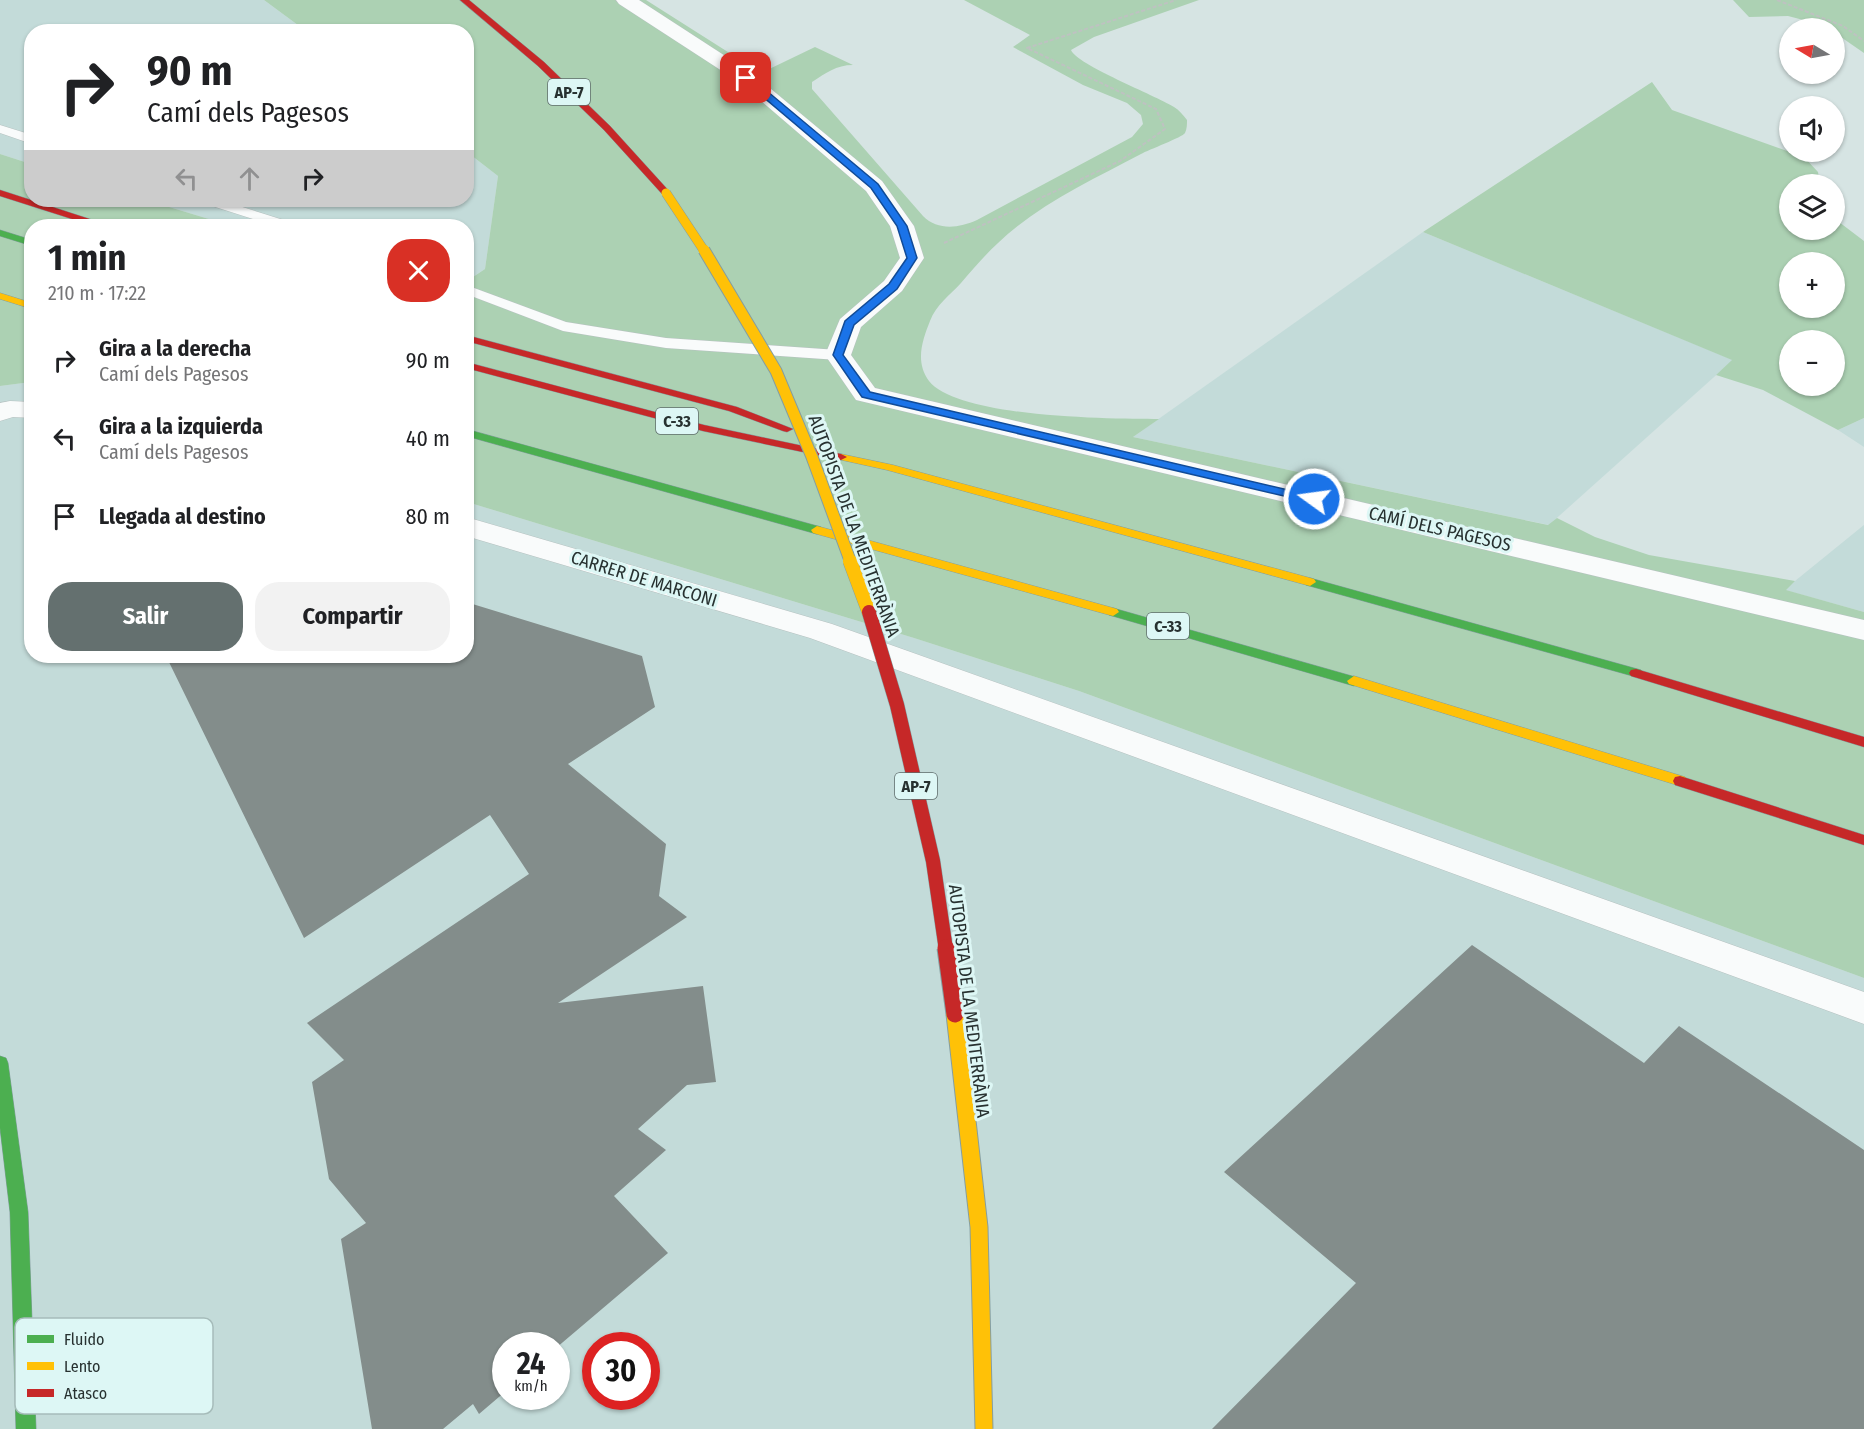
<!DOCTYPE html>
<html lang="es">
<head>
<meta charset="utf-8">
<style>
	:root { --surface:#fff; --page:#f2f2f2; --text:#202124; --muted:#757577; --accent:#64706f }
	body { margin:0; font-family:"Fira Sans Condensed",sans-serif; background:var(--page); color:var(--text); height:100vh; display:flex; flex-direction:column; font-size:22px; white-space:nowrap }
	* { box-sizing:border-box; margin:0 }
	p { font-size:20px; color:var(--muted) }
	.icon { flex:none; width:33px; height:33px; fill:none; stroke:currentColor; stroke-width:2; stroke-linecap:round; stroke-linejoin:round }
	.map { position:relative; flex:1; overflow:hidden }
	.drawer { position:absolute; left:24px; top:219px; width:450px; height:444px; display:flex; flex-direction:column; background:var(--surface); border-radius:24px; box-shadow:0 2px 4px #0004 }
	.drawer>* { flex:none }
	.top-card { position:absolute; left:24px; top:24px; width:450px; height:183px; border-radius:24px; box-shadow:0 2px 4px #0004; background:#fff; color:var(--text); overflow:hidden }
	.needle { width:39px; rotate:280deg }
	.controls { position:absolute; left:1779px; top:18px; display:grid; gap:12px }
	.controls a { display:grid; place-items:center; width:66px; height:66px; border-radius:50%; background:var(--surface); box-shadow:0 2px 4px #0004; font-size:30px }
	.speed { position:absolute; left:492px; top:1332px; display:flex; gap:12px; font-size:30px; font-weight:700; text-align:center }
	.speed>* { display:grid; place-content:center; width:78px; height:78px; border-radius:50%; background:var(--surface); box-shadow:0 2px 4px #0004; line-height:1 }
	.speed small { font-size:15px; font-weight:400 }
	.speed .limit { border:9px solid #d22; background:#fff; color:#111 }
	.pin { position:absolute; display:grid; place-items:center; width:51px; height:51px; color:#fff; margin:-26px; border-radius:12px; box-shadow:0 3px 9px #0006 }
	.me { position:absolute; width:66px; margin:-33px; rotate:284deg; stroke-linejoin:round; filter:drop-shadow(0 0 4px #0008) }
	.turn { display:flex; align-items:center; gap:21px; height:126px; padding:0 24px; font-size:27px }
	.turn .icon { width:78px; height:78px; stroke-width:2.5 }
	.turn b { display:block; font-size:42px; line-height:51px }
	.lanes { display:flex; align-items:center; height:57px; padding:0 24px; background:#0003; justify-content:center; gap:30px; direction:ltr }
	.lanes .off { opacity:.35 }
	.round { display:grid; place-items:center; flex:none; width:63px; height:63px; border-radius:24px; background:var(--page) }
	.headline { display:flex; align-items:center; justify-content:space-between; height:102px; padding:0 24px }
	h1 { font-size:36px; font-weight:700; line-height:45px }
	.cta { display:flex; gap:12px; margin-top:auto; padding:12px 24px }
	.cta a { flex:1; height:69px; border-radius:24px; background:var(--accent); color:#fff; font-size:24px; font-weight:700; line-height:69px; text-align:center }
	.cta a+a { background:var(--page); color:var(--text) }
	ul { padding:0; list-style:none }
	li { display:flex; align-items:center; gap:18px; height:78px; padding:0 24px }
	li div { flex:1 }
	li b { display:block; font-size:22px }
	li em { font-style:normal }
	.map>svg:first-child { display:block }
</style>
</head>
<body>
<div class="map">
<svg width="1864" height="1429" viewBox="0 0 1864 1429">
	<rect width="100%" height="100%" fill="#d6e4e3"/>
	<g fill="#c3dbd9" fill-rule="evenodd">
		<path d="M 0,0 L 264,0 L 306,31 L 32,32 L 31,164 L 0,154 Z"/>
		<path d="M 467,152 L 498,176 L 485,269 L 467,281 L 466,226 L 232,226 L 146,200 L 466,200 Z"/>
		<path d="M 1423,232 L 1733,360 L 1549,525 L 1133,437 Z"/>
		<path d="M 31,382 L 32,656 L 466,656 L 467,502 L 914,638 L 1079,691 L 1864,978 L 1864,1429 L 0,1429 L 0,386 ZM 506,1346 L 556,1346 L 556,1396 L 506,1396 ZM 596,1346 L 646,1346 L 646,1396 L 596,1396 Z"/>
		<path d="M 1864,418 L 1864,447 L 1838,430 Z"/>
		<path d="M 1864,525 L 1864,612 L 1785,590 L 1795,581 Z"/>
	</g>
	<g fill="#acd1b3" fill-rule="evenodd">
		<path d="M 264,0 L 646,0 L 761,73 L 815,47 L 853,65 C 836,65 826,73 812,82 L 812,89 L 923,216 C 938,231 959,228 977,220 L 1132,137 L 1143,124 L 1141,115 L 1127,103 L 1083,85 L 1013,47 L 1030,35 L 964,0 L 1199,0 L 1094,37 L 1071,50 C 1077,65 1155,95 1174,107 C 1179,110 1183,115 1187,120 C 1187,124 1187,129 1185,133 C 1183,137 1148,150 1141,154 C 1092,180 1039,204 998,243 C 985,255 973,269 961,283 C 950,295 936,305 930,321 C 922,341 915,362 929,381 C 958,418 1112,419 1159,419 L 1133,437 L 1548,525 L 1557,518 L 1595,537 L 1649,555 L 1795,581 L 1786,590 L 1864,612 L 1864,978 L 1079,691 L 914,638 L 467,502 L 467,281 L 485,269 L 498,176 L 467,152 L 466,32 L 306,31 Z"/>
		<path d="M 1733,0 L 1864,0 L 1864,53 L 1835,33 L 1834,28 L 1788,16 L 1749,17 Z"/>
		<path d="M 1652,82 L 1672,110 L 1804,157 L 1818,172 L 1820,184 L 1790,184 L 1790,230 L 1834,230 L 1835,219 L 1864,241 L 1864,418 L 1838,430 L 1763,390 L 1716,375 L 1732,360 L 1423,232 ZM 1790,262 L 1834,262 L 1834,308 L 1790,308 ZM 1790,340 L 1834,340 L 1834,386 L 1790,386 Z"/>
		<path d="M 0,154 L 31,164 L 32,200 L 146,200 L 232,226 L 32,226 L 31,382 L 0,386 Z"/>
	</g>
	<g fill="#838d8b">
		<path d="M 466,602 L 642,656 L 655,707 L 568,764 L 666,844 L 659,896 L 687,917 L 558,1003 L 703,986 L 716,1082 L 687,1085 L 638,1129 L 666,1150 L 614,1196 L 668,1253 L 556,1348 L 556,1346 L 506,1346 L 506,1391 L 479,1414 L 473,1404 L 443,1429 L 372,1429 L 341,1239 L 366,1223 L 329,1179 L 312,1082 L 344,1060 L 307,1023 L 529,874 L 490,815 L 304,938 L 166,656 L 466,656 Z"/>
		<path d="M 1472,945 L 1644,1063 L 1679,1026 L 1864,1150 L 1864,1429 L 1212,1429 L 1356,1283 L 1224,1172 Z"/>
	</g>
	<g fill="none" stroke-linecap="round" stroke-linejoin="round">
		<g stroke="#b6c1c0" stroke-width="1">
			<g id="lane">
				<path d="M 0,125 L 32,135 L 32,144 L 0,133 Z"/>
				<path d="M 201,200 L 220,200 L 293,223 L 295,226 L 275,226 L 203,203 Z"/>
				<path d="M 466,285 L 566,322 L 666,338 L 838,350 L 846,355 L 838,360 L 666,348 L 563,331 L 466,294 Z"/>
			</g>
		</g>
		<g stroke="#b6c1c0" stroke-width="1">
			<g id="street">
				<path d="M 616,0 L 639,0 L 753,74 L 882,181 L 914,226 L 924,258 L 902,291 L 861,327 L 851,355 L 875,388 L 1864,620 L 1864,640 L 856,400 L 825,355 L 840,319 L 884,281 L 900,258 L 890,226 L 866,191 L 739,82 L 619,4 Z"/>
				<path d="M 10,401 L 32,402 L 32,418 L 13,417 L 0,421 L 0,403 Z"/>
				<path d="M 466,517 L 832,624 L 1864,992 L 1864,1024 L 810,638 L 466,536 Z"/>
			</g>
		</g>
		<g stroke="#859ea0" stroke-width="1">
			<g id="fast">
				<path d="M 0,230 L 32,240 L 32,246 L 0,236 Z"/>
				<path d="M 466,429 L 821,527 L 823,530 L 817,534 L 813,533 L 466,436 Z"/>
				<path d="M 1310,578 L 1641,670 L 1643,673 L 1636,677 L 1306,585 L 1304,582 L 1306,579 Z"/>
				<path d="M 1113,608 L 1359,678 L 1361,681 L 1354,686 L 1109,615 L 1107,612 L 1109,609 Z"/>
				<path d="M 0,1056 L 6,1058 L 8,1063 L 28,1212 L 36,1429 L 16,1429 L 10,1212 L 0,1128 Z"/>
			</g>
		</g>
		<g stroke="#859ea0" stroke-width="1">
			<g id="slow">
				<path d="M 0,293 L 32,303 L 32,309 L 0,299 Z"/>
				<path d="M 841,454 L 893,465 L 1314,579 L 1316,582 L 1310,586 L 887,470 L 837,459 L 835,457 Z"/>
				<path d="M 817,526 L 1117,609 L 1119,612 L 1113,616 L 813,533 L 811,530 Z"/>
				<path d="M 1354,676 L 1685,777 L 1687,781 L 1685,785 L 1680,786 L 1349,684 L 1347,681 Z"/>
			</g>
		</g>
		<g stroke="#859ea0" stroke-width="1">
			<g id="jam">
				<path d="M 460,0 L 469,0 L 544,62 L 610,126 L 669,191 L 669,195 L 663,195 L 604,130 L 538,66 Z"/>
				<path d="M 0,190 L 105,224 L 107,226 L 94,226 L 0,196 Z"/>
				<path d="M 466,335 L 737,407 L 793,429 L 787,432 L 783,431 L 729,411 L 466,341 Z"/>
				<path d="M 466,362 L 704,425 L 841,454 L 847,457 L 841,460 L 703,431 L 466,368 Z"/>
				<path d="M 1636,669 L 1864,737 L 1864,747 L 1631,676 L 1629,673 L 1631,670 Z"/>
				<path d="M 1680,776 L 1864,835 L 1864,845 L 1675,785 L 1673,781 L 1675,777 Z"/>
			</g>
		</g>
		<g stroke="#bec2c1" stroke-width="2" stroke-dasharray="4 2" stroke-linecap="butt">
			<path d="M 1777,0 L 1843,26 L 1864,41"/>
			<path d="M 944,243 L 1120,161 L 1165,129 L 1156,109 L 1027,48 L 1176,0"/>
		</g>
		<use href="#lane" fill="#f9fbfb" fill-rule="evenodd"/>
		<use href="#street" fill="#f9fbfb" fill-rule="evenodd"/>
		<use href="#fast" fill="#4caf50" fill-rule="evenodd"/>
		<use href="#slow" fill="#ffc107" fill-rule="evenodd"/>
		<use href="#jam" fill="#c62828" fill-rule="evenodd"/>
		<g stroke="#859ea0" stroke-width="10" stroke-linecap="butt">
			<path id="slow-bridge-far3" d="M 666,193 L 705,252"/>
		</g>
		<g stroke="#859ea0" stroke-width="13" stroke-linecap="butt">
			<path id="slow-bridge-far2" d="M 704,250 L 776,371 L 812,457 L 851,563"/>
		</g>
		<g stroke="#859ea0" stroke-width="15" stroke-linecap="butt">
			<path id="slow-bridge-far1" d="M 850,561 L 869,612"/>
		</g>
		<g stroke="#859ea0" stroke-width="19" stroke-linecap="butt">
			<path id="slow-bridge" d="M 955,1014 L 979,1227 L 984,1429"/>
		</g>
		<g stroke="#859ea0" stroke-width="15" stroke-linecap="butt">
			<path id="jam-bridge-far1" d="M 869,612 L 897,705 L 933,861 L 946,950"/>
		</g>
		<g stroke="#859ea0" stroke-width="19" stroke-linecap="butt">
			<path id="jam-bridge" d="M 946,948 L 955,1014"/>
		</g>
		<use href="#slow-bridge-far3" stroke="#ffc107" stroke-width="9"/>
		<use href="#slow-bridge-far2" stroke="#ffc107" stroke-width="11"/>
		<use href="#slow-bridge-far1" stroke="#ffc107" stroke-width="14"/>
		<use href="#slow-bridge" stroke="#ffc107" stroke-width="17"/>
		<use href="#jam-bridge-far1" stroke="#c62828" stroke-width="14"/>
		<use href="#jam-bridge" stroke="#c62828" stroke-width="17"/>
	</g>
	<path fill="#1a73e8" stroke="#114b97" stroke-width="1.5" d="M 743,76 L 749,76 L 878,184 L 907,226 L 917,258 L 897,289 L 854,325 L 843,355 L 870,392 L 1314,496 L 1319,497 L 1319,502 L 1314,503 L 862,397 L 833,355 L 845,321 L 889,284 L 907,258 L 897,226 L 871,188 L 743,80 Z"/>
	<g text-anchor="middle" stroke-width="6" stroke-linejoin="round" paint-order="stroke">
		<g fill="#ddf7f5" stroke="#5e6c6b" stroke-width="1.5">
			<rect x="548" y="79" width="42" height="26" rx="4.5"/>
			<rect x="656" y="408" width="42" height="26" rx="4.5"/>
			<rect x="1147" y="613" width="42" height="26" rx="4.5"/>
			<rect x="895" y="773" width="42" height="26" rx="4.5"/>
		</g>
		<g font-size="16" font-weight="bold" fill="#273130">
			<text x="569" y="98">AP-7</text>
			<text x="677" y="427">C-33</text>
			<text x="1168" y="632">C-33</text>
			<text x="916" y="792">AP-7</text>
		</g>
		<g font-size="18" fill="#273130" stroke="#ddf7f5">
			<text transform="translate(854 526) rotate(70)" y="6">AUTOPISTA DE LA MEDITERRÀNIA</text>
			<text transform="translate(1440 529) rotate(13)" y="6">CAMÍ DELS PAGESOS</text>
			<text transform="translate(644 579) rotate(17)" y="6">CARRER DE MARCONI</text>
			<text transform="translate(969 1001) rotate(83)" y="6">AUTOPISTA DE LA MEDITERRÀNIA</text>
		</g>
	</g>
	<rect x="15" y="1318" width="198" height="96" rx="9" fill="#ddf7f5" stroke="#a6bcba" stroke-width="1.5"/>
	<rect x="27" y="1335" width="27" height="8" fill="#4caf50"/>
	<rect x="27" y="1362" width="27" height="8" fill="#ffc107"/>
	<rect x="27" y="1389" width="27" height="8" fill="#c62828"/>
	<g font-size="16" fill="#273130">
		<text x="64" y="1345">Fluido</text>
		<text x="64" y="1372">Lento</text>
		<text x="64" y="1399">Atasco</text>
	</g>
</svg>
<div class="controls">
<a><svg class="needle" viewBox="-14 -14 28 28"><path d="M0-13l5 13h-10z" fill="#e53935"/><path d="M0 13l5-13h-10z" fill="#757577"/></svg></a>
<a><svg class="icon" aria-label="sound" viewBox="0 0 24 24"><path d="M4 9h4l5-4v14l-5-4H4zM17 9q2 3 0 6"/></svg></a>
<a><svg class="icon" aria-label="layers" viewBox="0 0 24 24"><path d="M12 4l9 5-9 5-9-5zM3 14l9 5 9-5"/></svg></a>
<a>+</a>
<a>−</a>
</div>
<div class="speed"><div>24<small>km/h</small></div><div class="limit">30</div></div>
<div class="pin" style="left:746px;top:78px;background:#d93025"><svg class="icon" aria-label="arrive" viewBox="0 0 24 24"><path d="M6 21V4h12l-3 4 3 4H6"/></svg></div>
<svg class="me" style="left:1314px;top:499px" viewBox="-20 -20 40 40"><circle r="17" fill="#1a73e8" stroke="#fff" stroke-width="3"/><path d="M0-11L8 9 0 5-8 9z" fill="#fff"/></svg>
<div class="top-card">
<div class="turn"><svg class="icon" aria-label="right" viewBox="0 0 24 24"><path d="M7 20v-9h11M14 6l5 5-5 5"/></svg><div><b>90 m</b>Camí dels Pagesos</div></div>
<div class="lanes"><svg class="icon off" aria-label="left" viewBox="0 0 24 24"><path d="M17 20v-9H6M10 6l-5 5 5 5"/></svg><svg class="icon off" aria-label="ahead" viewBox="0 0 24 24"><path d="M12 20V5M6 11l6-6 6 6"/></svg><svg class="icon" aria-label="right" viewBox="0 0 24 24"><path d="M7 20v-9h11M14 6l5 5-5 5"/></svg></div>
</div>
<section class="drawer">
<div class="headline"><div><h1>1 min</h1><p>210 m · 17:22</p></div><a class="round" style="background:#d93025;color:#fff"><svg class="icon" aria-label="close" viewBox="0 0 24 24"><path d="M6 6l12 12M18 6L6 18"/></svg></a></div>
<ul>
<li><svg class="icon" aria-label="right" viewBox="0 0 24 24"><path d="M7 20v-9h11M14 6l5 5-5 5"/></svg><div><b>Gira a la derecha</b><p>Camí dels Pagesos</p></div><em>90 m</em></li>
<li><svg class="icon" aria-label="left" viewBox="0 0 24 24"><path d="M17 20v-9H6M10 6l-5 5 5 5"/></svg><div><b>Gira a la izquierda</b><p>Camí dels Pagesos</p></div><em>40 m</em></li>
<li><svg class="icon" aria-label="arrive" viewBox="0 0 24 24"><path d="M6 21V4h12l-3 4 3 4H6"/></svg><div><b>Llegada al destino</b></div><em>80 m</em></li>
</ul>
<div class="cta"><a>Salir</a><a>Compartir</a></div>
</section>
</div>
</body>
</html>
